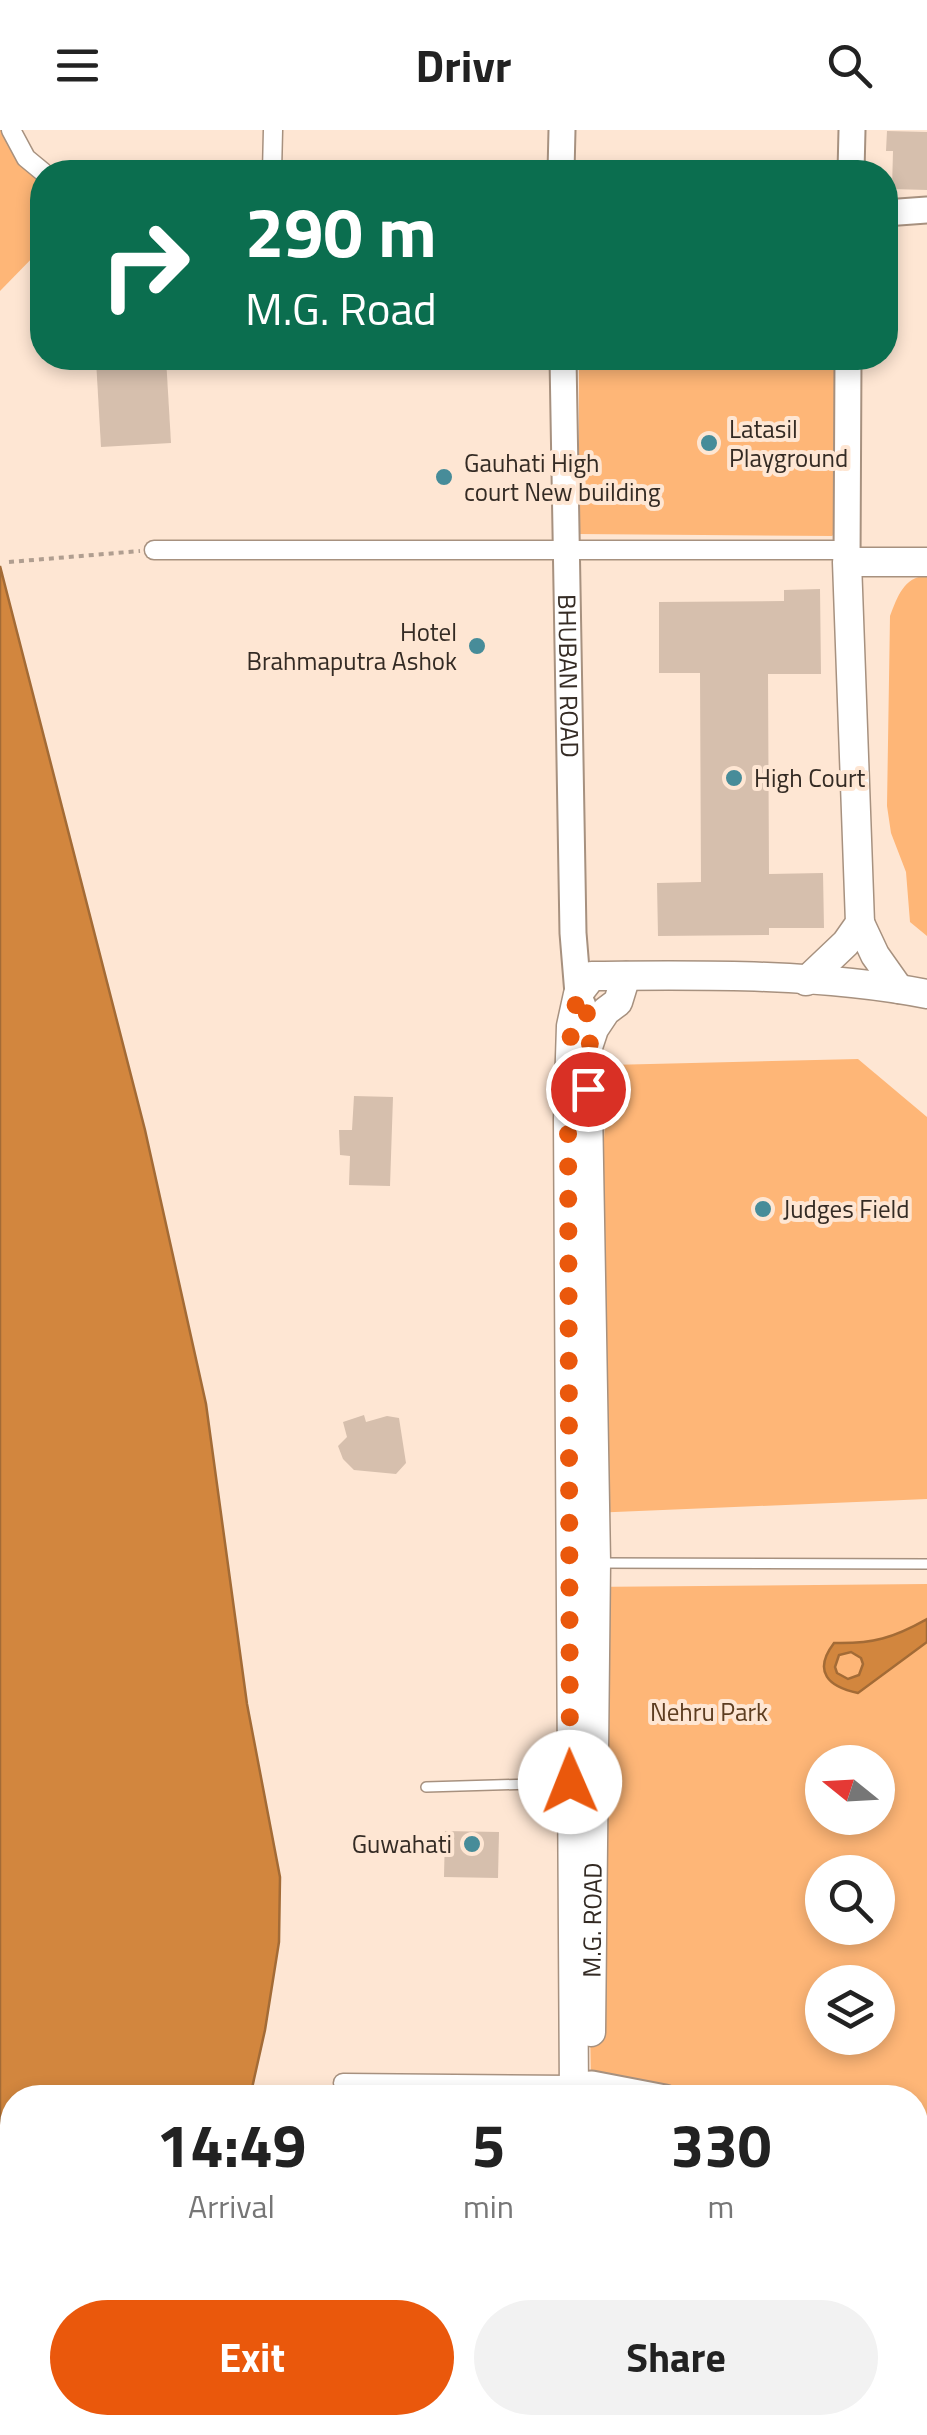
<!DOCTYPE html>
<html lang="en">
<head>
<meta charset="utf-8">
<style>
	:root { --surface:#fff; --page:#f2f2f2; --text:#222; --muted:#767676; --accent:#ea580c }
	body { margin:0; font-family:"Titillium Web",sans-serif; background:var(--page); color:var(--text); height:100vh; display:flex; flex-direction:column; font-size:38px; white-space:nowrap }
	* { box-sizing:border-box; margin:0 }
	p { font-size:32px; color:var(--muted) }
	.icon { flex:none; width:55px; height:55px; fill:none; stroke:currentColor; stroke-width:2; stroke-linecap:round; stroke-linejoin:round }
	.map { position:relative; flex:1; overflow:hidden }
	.details { position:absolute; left:0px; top:1955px; width:928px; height:350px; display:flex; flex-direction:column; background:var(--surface); border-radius:40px 40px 0 0; box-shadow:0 5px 15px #0003 }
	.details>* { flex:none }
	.hud { position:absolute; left:30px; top:30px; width:868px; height:210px; border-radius:40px; box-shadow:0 5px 15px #0003; background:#0b6e4f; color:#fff; overflow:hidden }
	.needle { width:65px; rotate:288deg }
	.buttons { position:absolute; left:805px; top:1615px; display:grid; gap:20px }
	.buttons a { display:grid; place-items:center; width:90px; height:90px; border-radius:50%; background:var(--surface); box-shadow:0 5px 15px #0003; font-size:50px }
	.pin { position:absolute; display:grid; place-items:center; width:85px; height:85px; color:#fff; margin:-42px; border:5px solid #fff; border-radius:50%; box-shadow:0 2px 10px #0007 }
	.me { position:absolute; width:110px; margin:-55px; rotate:359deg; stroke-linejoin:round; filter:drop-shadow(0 0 8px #0008) }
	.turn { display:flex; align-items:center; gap:35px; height:210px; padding:0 50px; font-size:45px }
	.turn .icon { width:130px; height:130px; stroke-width:2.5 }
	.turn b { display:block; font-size:70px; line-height:85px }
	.eta { display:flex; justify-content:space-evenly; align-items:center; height:170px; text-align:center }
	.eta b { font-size:60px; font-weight:700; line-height:70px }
	.cta { display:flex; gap:20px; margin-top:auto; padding:20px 50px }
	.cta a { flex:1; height:115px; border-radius:60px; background:var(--accent); color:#fff; font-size:40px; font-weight:700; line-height:115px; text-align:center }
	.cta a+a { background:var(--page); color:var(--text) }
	header { display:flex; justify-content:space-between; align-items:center; height:130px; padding:0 50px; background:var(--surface); font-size:45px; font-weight:700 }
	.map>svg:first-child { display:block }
</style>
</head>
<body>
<header><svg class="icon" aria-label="menu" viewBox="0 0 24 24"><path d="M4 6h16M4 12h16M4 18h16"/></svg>Drivr<svg class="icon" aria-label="search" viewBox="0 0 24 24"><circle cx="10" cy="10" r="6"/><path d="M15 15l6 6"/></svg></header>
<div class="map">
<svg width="927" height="2305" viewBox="0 0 927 2305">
	<rect width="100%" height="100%" fill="#fee6d3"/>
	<path fill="#f6d8bf" d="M 915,2141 L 927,2141 L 927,2305 L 899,2305 L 899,2293 L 915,2292 Z"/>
	<g fill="#feb677" fill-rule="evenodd">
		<path d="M 0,0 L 15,0 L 42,42 L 42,118 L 0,161 Z"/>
		<path d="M 579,228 L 837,228 L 841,399 L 832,406 L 579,404 Z"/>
		<path d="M 927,445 L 927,806 L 910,792 L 906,742 L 891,703 L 887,676 L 890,486 C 898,466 903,448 927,445 Z"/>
		<path d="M 858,929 L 927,987 L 927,1369 L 591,1383 L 593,1172 L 609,935 Z"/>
		<path d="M 927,1454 L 927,2010 L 915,2008 L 915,1968 L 669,1968 L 591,1955 L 583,1457 ZM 822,1632 L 878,1632 L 878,1688 L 822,1688 ZM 822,1742 L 878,1742 L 878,1798 L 822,1798 ZM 822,1852 L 878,1852 L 878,1908 L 822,1908 Z"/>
	</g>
	<g fill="#d2863e" stroke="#a36b36" stroke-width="2.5" fill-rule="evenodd">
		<path d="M 0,436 L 145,1000 L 206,1274 L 247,1574 L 280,1747 L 279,1812 L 265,1900 L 250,1967 L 12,1968 L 12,2292 L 146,2293 L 144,2305 L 0,2305 Z"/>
		<path d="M 927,1489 L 927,1512 L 858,1563 C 829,1557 812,1542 834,1513 C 873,1514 893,1508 927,1489 ZM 851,1522 L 861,1528 L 863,1534 L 859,1545 L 848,1549 L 837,1543 L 835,1537 L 839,1525 Z"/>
	</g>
	<g fill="#d6bfad">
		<path d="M 887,1 L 927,2 L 927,60 L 892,59 L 893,21 L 886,21 Z"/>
		<path d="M 166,228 L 171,313 L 101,317 L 96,230 Z"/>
		<path d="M 820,459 L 821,544 L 768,544 L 769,744 L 823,743 L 824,798 L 769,798 L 769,805 L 658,806 L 657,753 L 701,752 L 700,543 L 659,543 L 659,472 L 784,471 L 784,460 Z"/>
		<path d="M 354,966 L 393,967 L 390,1056 L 349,1055 L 350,1026 L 340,1025 L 339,1000 L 352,1000 Z"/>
		<path d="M 364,1285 L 366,1292 L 387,1286 L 399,1288 L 406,1333 L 396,1344 L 354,1340 L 343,1329 L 338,1316 L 347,1307 L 343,1292 Z"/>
		<path d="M 445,1701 L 499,1702 L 498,1748 L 444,1747 Z"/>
	</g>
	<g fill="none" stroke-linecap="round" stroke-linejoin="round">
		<g stroke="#a7917f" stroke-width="12">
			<g id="lane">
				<path d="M 600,1433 L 927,1434"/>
				<path d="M 426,1657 L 567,1653"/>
			</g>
		</g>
		<g stroke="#a7917f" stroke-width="21">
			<g id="street">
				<path d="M 11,0 L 26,28 L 43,42"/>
				<path d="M 272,42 L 273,0"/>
				<path d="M 154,420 L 846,420"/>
				<path d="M 343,1953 L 573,1955"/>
			</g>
		</g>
		<g stroke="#a7917f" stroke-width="29">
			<g id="secondary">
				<path d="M 561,42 L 562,0"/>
				<path d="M 851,42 L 852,0"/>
				<path d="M 885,83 L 927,80"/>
				<path id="s1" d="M 563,228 L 573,803 L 578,864 L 583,876"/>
				<path d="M 847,432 L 848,228"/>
				<path d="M 573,1955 L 592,1954 L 665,1968"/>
				<path d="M 915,2012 L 927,2014"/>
			</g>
		</g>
		<g stroke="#a7917f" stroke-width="31">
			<g id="primary">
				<path d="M 860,793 L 875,825 L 899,859"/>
				<path d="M 806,851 L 846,813 L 860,793 L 847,432 L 927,432"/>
				<path id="s2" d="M 591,1902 L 596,1432 L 587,920 L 594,899 L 606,881 L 618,872 L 626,846"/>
				<path d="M 574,1968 L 568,989 L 571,896 L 578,864 L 592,846 C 701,845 820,843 927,864"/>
				<path d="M 583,2292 L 584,2305"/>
				<path d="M 608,2292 L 609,2305"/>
			</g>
		</g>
		<path stroke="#b09e90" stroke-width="4" stroke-dasharray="5 5" stroke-linecap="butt" d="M 9,432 L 140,421"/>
		<use href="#lane" stroke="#fff" stroke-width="9"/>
		<use href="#street" stroke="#fff" stroke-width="18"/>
		<use href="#secondary" stroke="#fff" stroke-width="25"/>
		<use href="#primary" stroke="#fff" stroke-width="28"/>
	</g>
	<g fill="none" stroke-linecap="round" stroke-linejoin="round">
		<path stroke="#ea580c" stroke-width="18" stroke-dasharray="0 32.4" d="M 570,1652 L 568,988 L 571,896 L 578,864 L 594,899 L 588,920 L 588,959"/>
	</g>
	<g fill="#478c99" stroke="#fee6d3" stroke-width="4">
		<circle cx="709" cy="313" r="10"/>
		<circle cx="444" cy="347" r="10"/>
		<circle cx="477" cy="516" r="10"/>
		<circle cx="734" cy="648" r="10"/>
		<circle cx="763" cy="1079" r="10"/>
		<circle cx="472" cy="1714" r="10"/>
	</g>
	<g text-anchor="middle" stroke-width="8" stroke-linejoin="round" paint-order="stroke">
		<g font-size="25" fill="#342b24" stroke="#fee6d3" text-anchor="start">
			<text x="729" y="308">Latasil<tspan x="729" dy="29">Playground</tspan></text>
			<text x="464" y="342">Gauhati High<tspan x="464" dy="29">court New building</tspan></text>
			<text x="457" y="511" text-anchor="end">Hotel<tspan x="457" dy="29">Brahmaputra Ashok</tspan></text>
			<text x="754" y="657">High Court</text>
			<text x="783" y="1088">Judges Field</text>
			<text x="452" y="1723" text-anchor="end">Guwahati</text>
		</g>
		<g font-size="25" fill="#342b24" stroke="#fee6d3">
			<text dy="9" stroke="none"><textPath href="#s1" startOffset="318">BHUBAN ROAD</textPath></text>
			<text dy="9" stroke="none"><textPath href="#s2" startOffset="112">M.G. ROAD</textPath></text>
		</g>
		<g font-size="25" fill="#5d3d20" stroke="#fee6d3">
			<text x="709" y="1591">Nehru Park</text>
		</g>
	</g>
</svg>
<div class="buttons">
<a><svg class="needle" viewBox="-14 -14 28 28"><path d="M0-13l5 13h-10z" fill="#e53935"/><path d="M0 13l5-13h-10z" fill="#767676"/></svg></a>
<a><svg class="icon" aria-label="search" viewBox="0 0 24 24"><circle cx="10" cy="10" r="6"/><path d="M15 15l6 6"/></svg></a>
<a><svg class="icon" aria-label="layers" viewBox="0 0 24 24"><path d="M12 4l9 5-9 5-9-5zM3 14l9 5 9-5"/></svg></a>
</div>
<div class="pin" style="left:588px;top:959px;background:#d93025"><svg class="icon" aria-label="arrive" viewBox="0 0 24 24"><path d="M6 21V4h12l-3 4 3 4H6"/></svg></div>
<svg class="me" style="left:570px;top:1652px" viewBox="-20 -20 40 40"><circle r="19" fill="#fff"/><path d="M0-13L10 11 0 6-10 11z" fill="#ea580c"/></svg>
<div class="hud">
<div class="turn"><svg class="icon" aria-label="right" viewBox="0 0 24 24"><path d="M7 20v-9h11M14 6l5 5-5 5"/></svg><div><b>290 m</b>M.G. Road</div></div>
</div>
<section class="details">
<div class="eta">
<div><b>14:49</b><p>Arrival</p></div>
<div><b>5</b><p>min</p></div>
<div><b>330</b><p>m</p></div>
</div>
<div class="cta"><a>Exit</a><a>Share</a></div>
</section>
</div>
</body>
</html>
